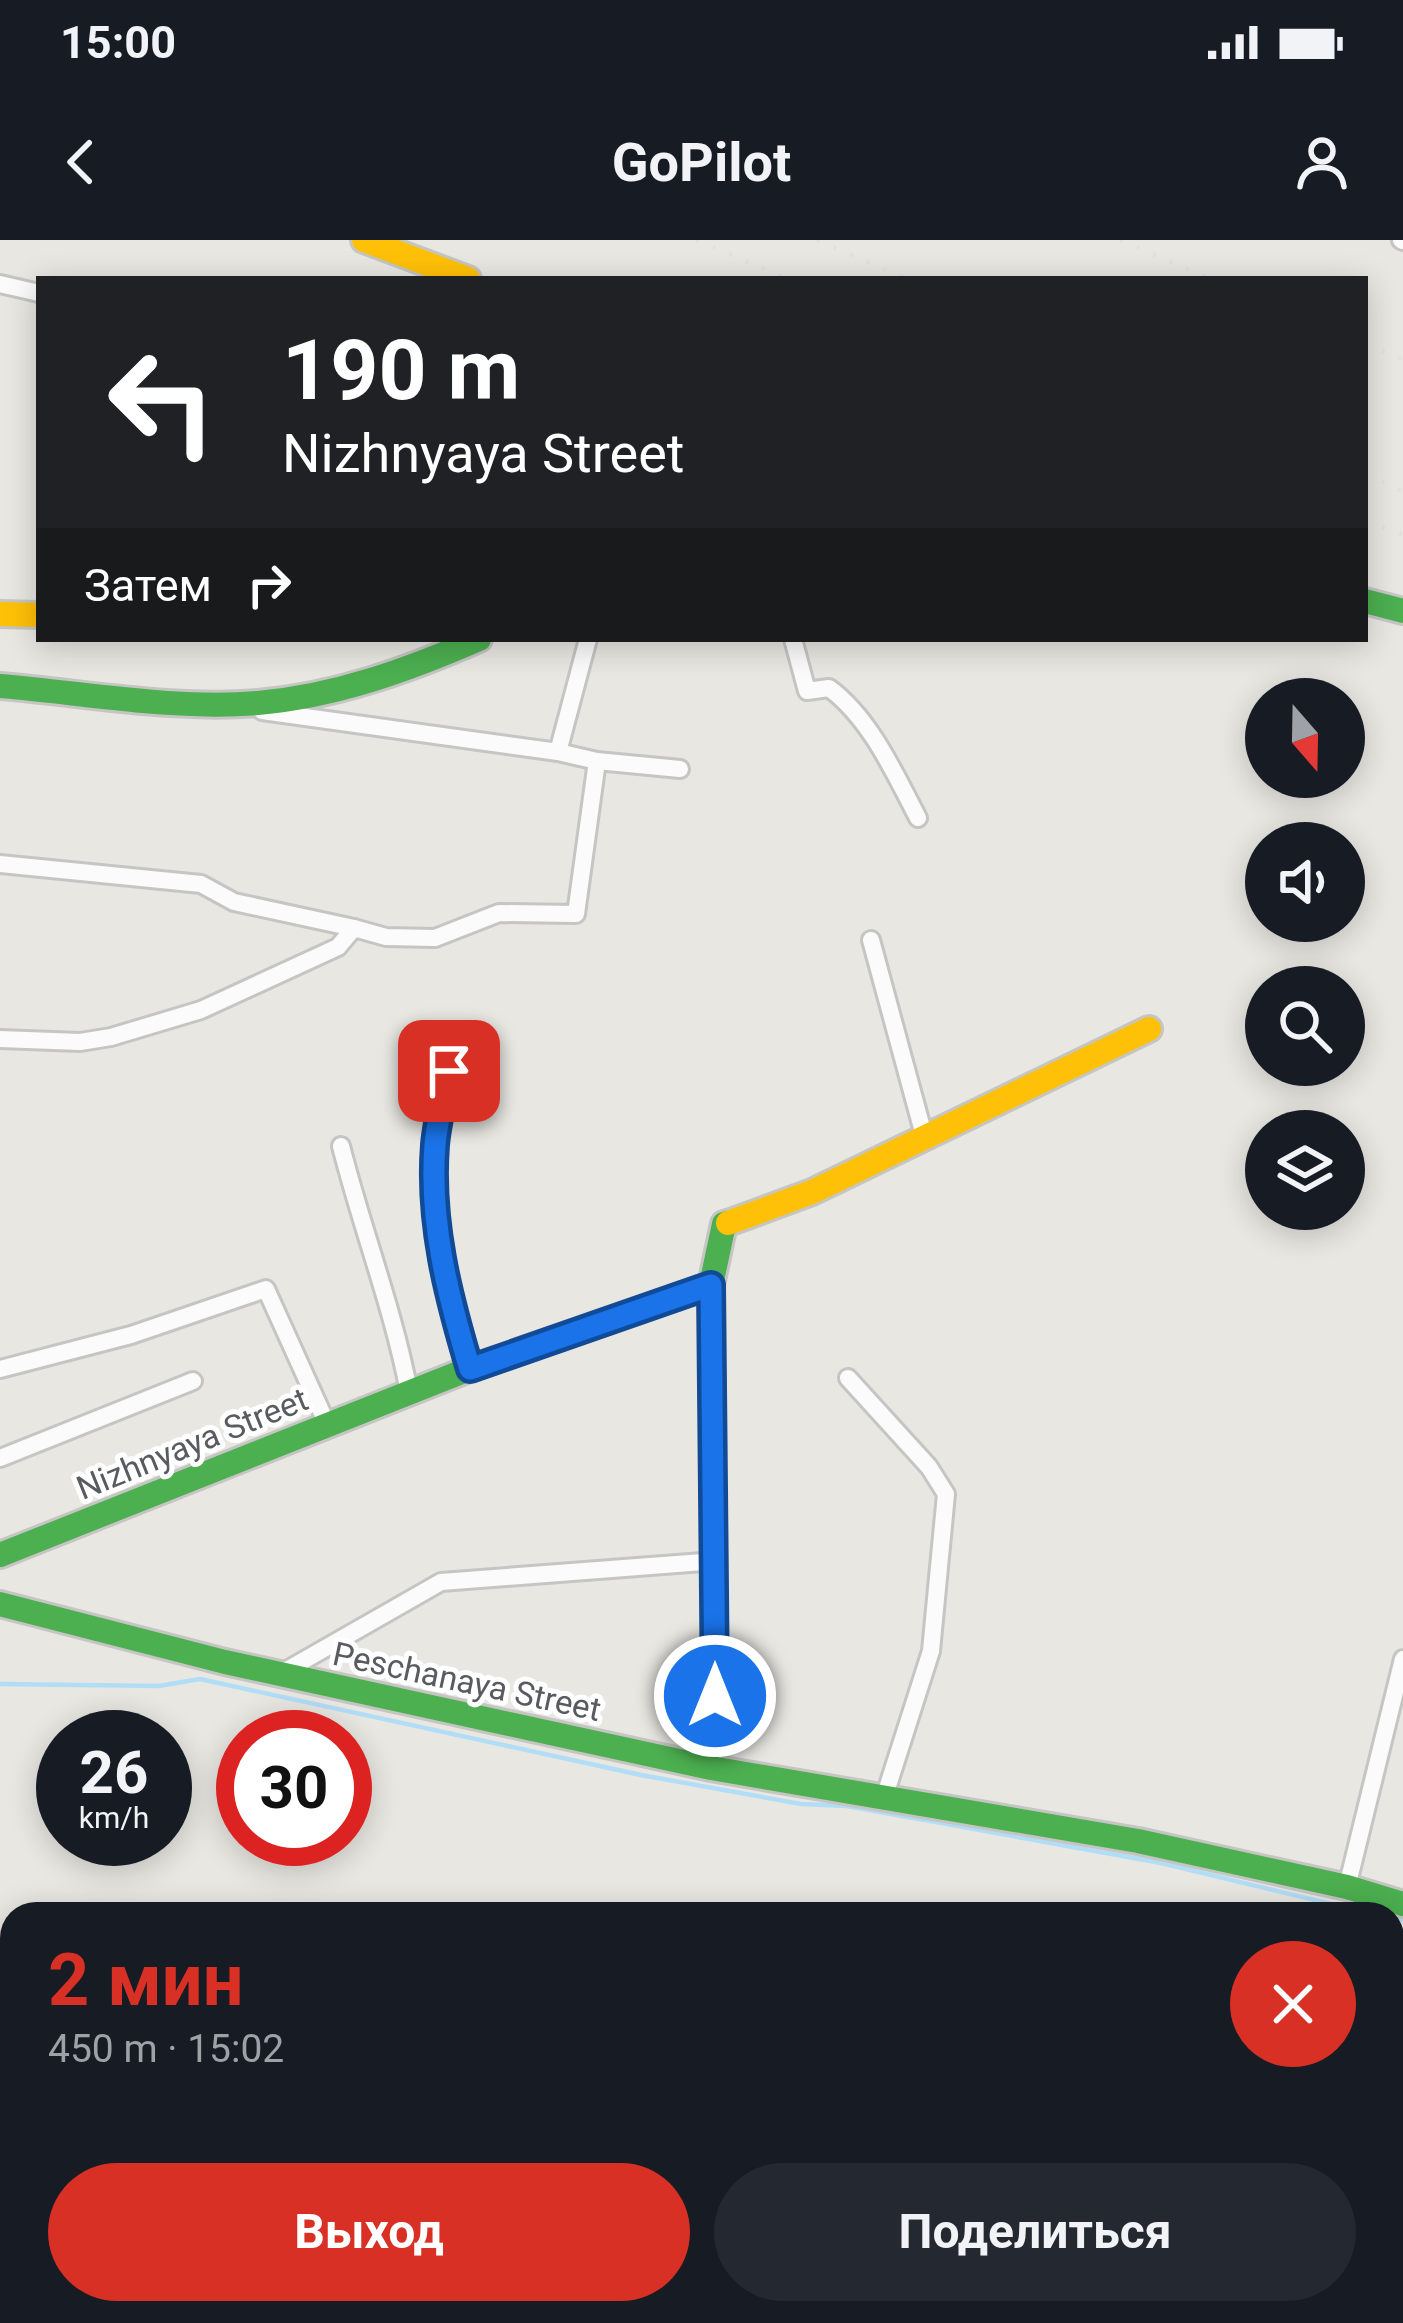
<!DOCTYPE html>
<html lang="ru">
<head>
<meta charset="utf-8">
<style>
	:root { --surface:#171b24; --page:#242831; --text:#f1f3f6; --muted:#9ea1a6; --accent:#d93025 }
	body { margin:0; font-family:Roboto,sans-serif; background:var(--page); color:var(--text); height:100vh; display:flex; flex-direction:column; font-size:45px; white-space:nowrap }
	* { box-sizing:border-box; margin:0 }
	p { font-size:39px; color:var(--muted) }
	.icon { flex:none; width:66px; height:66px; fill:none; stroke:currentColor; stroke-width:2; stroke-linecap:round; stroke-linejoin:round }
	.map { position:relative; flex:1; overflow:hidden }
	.panel { position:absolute; left:0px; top:1662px; width:1404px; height:423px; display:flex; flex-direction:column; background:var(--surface); border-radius:36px 36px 0 0; box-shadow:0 6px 30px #0003 }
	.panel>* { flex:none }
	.top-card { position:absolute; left:36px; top:36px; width:1332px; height:366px; border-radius:0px; box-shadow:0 6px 30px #0003; background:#202124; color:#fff; overflow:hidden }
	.needle { width:78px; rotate:160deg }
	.fabs { position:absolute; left:1245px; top:438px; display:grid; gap:24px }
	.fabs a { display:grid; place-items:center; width:120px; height:120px; border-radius:50%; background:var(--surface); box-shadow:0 6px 30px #0003; font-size:60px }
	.speed { position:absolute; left:36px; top:1470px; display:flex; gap:24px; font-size:60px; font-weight:700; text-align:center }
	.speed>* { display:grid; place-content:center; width:156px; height:156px; border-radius:50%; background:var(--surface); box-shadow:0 6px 30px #0003; line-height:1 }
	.speed small { font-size:30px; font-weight:400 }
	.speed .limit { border:18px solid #d22; background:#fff; color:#111 }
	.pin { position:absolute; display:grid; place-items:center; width:102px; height:102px; color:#fff; margin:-51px; border-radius:24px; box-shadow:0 6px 18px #0006 }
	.me { position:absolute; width:132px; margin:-66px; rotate:0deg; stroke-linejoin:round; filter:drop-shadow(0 0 9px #0008) }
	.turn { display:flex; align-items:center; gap:42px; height:252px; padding:0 48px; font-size:54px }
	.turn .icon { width:156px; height:156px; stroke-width:2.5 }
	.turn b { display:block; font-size:84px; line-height:102px }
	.then { display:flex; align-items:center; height:114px; padding:0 48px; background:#0003; gap:24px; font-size:45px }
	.round { display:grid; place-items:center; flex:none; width:126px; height:126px; border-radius:63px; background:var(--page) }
	.summary { display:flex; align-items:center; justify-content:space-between; height:204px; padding:0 48px }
	h1 { font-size:72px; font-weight:700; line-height:90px; color:var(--accent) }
	.cta { display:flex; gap:24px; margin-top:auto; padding:24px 48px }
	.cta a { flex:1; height:138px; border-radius:72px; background:var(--accent); color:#fff; font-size:48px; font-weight:700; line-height:138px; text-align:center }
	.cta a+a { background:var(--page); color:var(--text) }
	.status { display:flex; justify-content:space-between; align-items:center; height:84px; padding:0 60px; background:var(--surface); direction:ltr }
	.status svg { height:33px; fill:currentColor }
	header { display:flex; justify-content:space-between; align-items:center; height:156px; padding:0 48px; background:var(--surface); font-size:54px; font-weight:700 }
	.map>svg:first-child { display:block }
</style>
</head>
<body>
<div class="status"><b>15:00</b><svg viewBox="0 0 49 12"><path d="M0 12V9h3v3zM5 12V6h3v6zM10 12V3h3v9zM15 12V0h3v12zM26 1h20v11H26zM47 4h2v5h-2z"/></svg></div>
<header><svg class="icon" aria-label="back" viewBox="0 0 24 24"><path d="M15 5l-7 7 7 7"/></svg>GoPilot<svg class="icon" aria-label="person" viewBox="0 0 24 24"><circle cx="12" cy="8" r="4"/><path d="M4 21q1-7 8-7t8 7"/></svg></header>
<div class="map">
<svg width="1403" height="2083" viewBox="0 0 1403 2083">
	<rect width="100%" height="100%" fill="#e8e7e2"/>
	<path fill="#dad8d1" d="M 103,2073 L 520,2073 L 531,2083 L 92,2083 Z"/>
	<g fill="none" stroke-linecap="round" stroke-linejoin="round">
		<g stroke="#b2ddf6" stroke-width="4.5">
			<path d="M 0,1444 L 159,1446 L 200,1439 L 641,1535 L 801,1564 L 847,1566 L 1161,1623 L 1373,1674"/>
			<path d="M 1392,1679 L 1403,1680"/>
		</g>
		<g stroke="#c5c5c4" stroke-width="22">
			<g id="street">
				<path d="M 1401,0 L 1403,1"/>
				<path d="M 0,44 L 39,53"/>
				<path d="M 793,399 L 807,451 L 829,448 C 870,478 895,534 918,578"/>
				<path d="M 262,471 L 558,512"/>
				<path d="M 597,521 L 680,529"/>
				<path d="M 0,624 L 201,644 L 234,662 L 354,688"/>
				<path d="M 871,700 L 925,899"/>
				<path d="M 0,799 L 80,802 L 111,797 L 201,770 L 338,707 L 354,688 L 386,697 L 435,698 L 499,673 L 576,674 L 597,521 L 558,512 L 588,399"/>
				<path d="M 449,831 C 444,855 437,881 435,905 C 430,982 448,1056 469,1129"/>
				<path d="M 341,906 C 362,989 393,1068 409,1152"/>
				<path d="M 0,1129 L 131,1095 L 266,1049 L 327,1184"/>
				<path d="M 848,1138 L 929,1227 L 946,1254 L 931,1411 L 885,1555"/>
				<path d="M 0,1218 L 193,1141"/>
				<path d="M 280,1434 L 441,1342 L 716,1321"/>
				<path d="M 711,1528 L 715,1502 L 711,1045"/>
				<path d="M 1347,1647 L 1403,1419"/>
				<path d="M 0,1828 L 12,1817"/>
			</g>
		</g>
		<g stroke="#c5c5c4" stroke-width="30">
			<g id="fast">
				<path d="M 1365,361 L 1403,371"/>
				<path d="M 0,446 C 85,453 173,470 258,463 C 336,456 408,430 479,399"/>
				<path d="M 0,1315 L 469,1129 L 711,1045 L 724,984 L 728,983"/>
				<path d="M 0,1364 L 225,1422 L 711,1528 L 1138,1601 L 1347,1647 L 1403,1664"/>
			</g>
		</g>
		<g stroke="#c5c5c4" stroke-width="30">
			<g id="slow">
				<path d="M 364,0 L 468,39"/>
				<path d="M 0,374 L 39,375"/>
				<path d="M 728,983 L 812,952 L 1149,789"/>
			</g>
		</g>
		<use href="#street" stroke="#fcfbfb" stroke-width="16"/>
		<use href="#fast" stroke="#4caf50" stroke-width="24"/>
		<use href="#slow" stroke="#ffc107" stroke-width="24"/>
		<g stroke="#e1e1e0" stroke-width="4.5" stroke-dasharray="3 15" stroke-linecap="butt">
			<path d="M 696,0 L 788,39"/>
			<path d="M 817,0 L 907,39"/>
			<path d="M 1120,0 L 1211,39"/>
			<path d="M 1365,104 L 1403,119"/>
			<path d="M 1365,234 L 1403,251"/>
			<path d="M 1365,281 L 1403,295"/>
		</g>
	</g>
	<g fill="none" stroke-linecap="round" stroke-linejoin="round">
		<g stroke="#114b97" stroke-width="30">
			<path id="route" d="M 449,831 C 444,855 437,881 435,905 C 429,982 448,1056 470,1129 L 711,1045 L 715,1456"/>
		</g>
		<use href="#route" stroke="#1a73e8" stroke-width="21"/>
	</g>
	<g text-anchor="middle" stroke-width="10" stroke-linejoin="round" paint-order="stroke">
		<g font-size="33" fill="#585c60" stroke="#fff">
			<text transform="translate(192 1203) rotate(-22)" y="12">Nizhnyaya Street</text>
			<text transform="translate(467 1441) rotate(12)" y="12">Peschanaya Street</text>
		</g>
	</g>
</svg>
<div class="fabs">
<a><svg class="needle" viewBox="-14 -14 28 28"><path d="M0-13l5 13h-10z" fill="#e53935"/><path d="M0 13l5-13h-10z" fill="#9ea1a6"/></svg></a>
<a><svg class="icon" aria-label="sound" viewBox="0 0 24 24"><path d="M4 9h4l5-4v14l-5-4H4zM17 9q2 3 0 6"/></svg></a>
<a><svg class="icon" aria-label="search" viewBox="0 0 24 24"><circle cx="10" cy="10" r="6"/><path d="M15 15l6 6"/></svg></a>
<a><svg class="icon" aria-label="layers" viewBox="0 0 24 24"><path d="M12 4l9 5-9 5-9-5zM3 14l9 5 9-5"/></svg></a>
</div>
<div class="speed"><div>26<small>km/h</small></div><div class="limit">30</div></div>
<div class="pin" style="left:449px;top:831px;background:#d93025"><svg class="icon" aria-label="arrive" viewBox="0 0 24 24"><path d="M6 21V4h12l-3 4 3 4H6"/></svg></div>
<svg class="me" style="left:715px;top:1456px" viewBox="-20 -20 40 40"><circle r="17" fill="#1a73e8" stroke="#fff" stroke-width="3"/><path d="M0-11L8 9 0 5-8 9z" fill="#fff"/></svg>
<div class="top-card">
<div class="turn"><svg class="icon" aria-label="left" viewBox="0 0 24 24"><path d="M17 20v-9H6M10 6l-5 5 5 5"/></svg><div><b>190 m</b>Nizhnyaya Street</div></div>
<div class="then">Затем<svg class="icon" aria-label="right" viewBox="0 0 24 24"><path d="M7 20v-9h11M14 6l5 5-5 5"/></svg></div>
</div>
<section class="panel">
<div class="summary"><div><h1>2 мин</h1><p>450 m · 15:02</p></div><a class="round" style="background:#d93025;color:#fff"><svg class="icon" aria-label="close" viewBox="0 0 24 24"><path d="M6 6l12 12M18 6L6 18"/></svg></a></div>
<div class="cta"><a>Выход</a><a>Поделиться</a></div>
</section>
</div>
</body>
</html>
